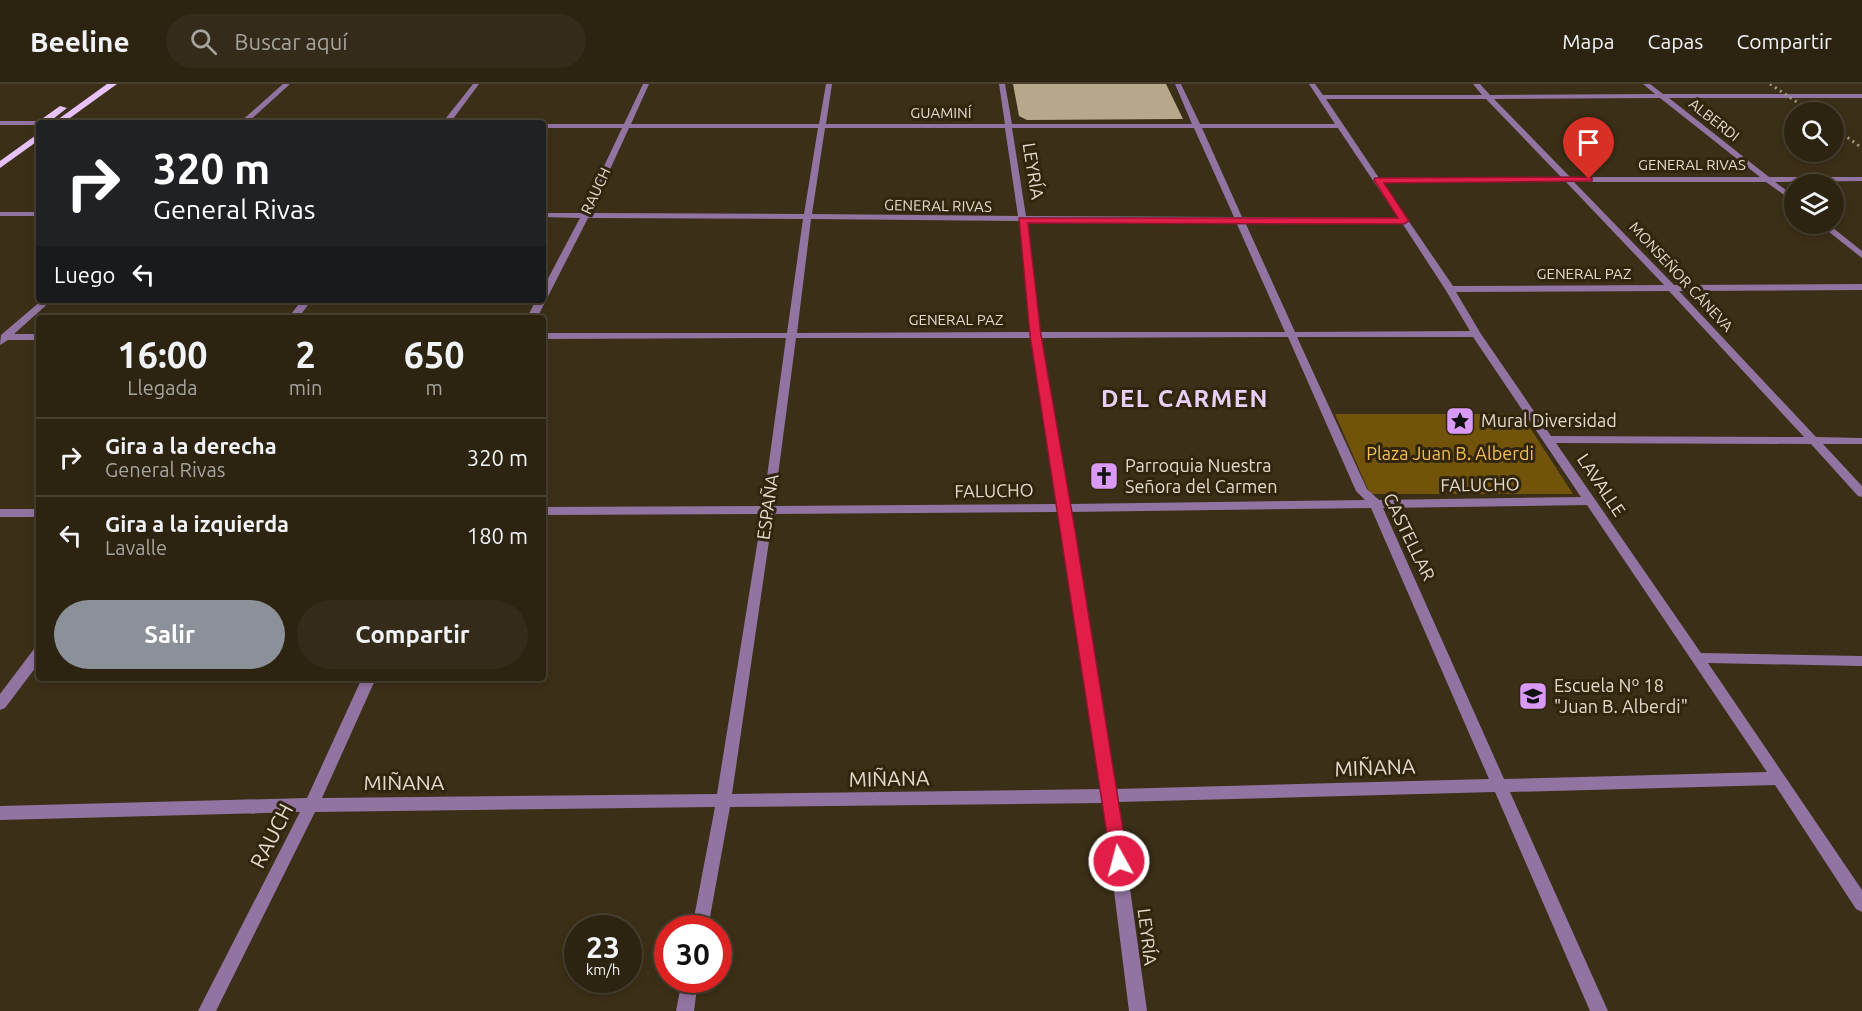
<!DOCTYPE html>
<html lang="es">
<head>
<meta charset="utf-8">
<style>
	:root { --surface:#2c2311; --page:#342b1a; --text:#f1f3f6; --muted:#a6a49f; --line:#484031; --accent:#8c9099 }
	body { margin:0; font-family:Ubuntu,sans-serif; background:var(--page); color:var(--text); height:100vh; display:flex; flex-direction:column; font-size:22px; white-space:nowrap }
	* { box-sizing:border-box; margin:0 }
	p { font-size:20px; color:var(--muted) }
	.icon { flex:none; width:33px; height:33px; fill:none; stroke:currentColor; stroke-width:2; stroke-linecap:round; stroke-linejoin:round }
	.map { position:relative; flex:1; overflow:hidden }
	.side { position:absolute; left:36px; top:231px; width:510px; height:366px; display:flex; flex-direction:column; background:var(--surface); border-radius:6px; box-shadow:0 3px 9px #0003,0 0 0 2px var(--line) }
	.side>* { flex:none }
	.guide { position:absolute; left:36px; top:36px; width:510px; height:183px; border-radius:6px; box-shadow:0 3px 9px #0003,0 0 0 2px var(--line); background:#202124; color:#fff; overflow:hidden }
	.buttons { position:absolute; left:1784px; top:18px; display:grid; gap:12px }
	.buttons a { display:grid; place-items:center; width:60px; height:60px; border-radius:50%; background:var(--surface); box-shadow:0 3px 9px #0003,0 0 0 2px var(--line); font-size:30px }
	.speed { position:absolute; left:564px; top:831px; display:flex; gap:12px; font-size:30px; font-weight:700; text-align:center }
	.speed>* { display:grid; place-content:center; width:78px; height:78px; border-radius:50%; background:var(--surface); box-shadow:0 3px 9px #0003,0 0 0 2px var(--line); line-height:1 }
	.speed small { font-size:15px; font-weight:400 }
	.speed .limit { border:9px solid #d22; background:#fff; color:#111 }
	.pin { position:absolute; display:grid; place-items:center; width:51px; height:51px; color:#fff; margin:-62px -26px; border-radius:50% 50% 50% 0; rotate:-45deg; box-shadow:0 0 6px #0007 }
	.pin .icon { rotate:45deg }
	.me { position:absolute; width:66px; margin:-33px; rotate:353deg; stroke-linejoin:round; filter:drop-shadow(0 0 4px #0008) }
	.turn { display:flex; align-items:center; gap:21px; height:126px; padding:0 18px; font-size:27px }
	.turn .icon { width:78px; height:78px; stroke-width:2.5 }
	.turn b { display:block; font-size:42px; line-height:51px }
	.then { display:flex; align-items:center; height:57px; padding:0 18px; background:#0003; gap:12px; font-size:22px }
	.eta { display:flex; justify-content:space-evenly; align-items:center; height:102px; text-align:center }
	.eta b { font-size:36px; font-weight:700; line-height:42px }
	.action { display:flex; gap:12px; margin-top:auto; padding:12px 18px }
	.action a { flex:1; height:69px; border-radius:36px; background:var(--accent); color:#fff; font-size:24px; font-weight:700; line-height:69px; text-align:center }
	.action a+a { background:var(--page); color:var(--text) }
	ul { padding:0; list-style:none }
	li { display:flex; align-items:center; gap:18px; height:78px; padding:0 18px; border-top:2px solid var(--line) }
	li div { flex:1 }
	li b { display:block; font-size:22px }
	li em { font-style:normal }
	header { display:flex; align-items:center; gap:36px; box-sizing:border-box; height:84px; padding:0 30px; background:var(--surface); border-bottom:2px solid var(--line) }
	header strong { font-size:28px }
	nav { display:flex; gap:33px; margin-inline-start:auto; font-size:21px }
	.search { width:420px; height:54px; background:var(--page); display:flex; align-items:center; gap:15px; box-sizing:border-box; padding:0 21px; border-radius:33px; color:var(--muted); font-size:22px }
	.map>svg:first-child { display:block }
</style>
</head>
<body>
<header>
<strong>Beeline</strong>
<div class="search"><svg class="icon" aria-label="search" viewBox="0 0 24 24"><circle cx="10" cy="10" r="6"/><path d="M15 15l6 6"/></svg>Buscar aquí</div>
<nav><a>Mapa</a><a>Capas</a><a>Compartir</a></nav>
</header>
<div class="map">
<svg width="1862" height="927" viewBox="0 0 1862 927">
	<rect width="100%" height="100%" fill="#3b2f17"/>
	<path fill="#71530a" d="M 1335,330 L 1521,330 L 1573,410 L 1370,410 Z"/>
	<path fill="#b7a88c" d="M 1013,0 L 1166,0 L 1183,35 L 1027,36 L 1019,32 Z"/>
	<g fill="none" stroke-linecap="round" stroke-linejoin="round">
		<g fill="#9274a2" fill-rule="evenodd">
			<path d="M 283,0 L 290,0 L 247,39 L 239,39 Z"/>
			<path d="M 473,0 L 479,0 L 450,39 L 442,39 Z"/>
			<path d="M 643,0 L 649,0 L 631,40 L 819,40 L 826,0 L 832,0 L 826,40 L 1005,40 L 999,0 L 1005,0 L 1012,40 L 1192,40 L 1175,0 L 1181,0 L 1200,40 L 1335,40 L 1309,0 L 1315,0 L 1323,11 L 1482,11 L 1473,0 L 1480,0 L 1490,11 L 1655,10 L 1643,0 L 1650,0 L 1663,10 L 1862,10 L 1862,14 L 1669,14 L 1769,93 L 1862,93 L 1862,97 L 1775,98 L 1794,112 L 1794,118 L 1766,98 L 1574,98 L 1674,201 L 1862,200 L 1862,206 L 1679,207 L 1816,353 L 1862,354 L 1862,360 L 1823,360 L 1862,402 L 1862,413 L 1858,412 L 1811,360 L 1556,359 L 1701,569 L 1862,572 L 1862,582 L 1708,579 L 1862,806 L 1862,828 L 1856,825 L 1775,701 L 1510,708 L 1608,927 L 1590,927 L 1495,708 L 1118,718 L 1147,927 L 1129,927 L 1103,719 L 730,723 L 708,844 L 692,844 L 715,723 L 315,728 L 216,927 L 198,927 L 300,728 L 0,736 L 0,722 L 307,714 L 362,594 L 376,594 L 322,714 L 717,710 L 762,430 L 543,431 L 543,423 L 763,422 L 786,254 L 543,255 L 543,249 L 787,249 L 803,135 L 588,134 L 537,234 L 527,234 L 536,216 L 543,216 L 543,204 L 580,134 L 543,133 L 543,129 L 582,129 L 622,44 L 543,44 L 543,40 L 624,40 ZM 1660,14 L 1760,93 L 1570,93 L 1494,15 ZM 1326,15 L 1486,15 L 1561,93 L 1379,94 ZM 629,44 L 818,44 L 804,130 L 590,129 ZM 825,44 L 1005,44 L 1018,132 L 812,130 ZM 1012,44 L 1194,44 L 1234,133 L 1026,132 ZM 1202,44 L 1338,44 L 1398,134 L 1242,133 ZM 1382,98 L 1566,98 L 1664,201 L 1453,202 ZM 811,135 L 1019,137 L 1030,248 L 797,249 ZM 1027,137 L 1236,138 L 1285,248 L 1039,248 ZM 1245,138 L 1402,139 L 1445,205 L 1470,247 L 1295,248 ZM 1669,207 L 1804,353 L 1551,352 L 1481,250 L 1456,208 ZM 1288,253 L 1356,407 L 1365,416 L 1068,420 L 1040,254 ZM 1297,253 L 1473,253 L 1581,413 L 1379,416 L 1367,405 ZM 796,254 L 1031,254 L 1057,420 L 774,422 ZM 1587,421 L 1767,688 L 1504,695 L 1383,424 ZM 1371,424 L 1489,695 L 1116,705 L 1070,428 ZM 1058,428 L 1102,705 L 732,710 L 773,430 Z"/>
			<path d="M 0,37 L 39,37 L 43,39 L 39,39 L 39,41 L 0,41 Z"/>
			<rect x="0" y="128" width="39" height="4"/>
			<path d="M 1819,140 L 1828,140 L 1862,167 L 1862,174 Z"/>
			<path d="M 42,216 L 52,216 L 14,250 L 39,250 L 39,256 L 8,256 L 0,261 L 1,251 Z"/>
			<path d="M 302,216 L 312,216 L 298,234 L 288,234 Z"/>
			<rect x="0" y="425" width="39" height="8"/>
			<path d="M 39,564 L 39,579 L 5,624 L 0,626 L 0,610 L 34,565 Z"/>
			<path d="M 682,896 L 698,896 L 694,927 L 676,927 Z"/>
		</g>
		<g fill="#e7c2fa" fill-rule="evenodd">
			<path d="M 107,0 L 117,0 L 63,39 L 53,39 Z"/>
			<path d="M 60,22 L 67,24 L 48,39 L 39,39 L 39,41 L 39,37 Z"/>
			<path d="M 39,49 L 39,56 L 0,84 L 0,77 Z"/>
		</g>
		<g stroke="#a19886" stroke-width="3" stroke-dasharray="2 4" stroke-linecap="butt">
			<path d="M 1770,0 L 1812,28"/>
			<path d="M 1833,43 L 1862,64"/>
		</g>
	</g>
	<path fill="#e11d48" stroke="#92132f" stroke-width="1.5" d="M 1589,93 L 1592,94 L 1592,97 L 1384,99 L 1409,137 L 1404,140 L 1028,139 L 1041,251 L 1075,446 L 1128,777 L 1125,783 L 1119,785 L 1112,783 L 1030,251 L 1019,134 L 1398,134 L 1374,96 L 1375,94 Z"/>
	<defs>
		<g id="sight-square" transform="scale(1.5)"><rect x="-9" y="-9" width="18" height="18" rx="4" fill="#d99af7" stroke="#31250d"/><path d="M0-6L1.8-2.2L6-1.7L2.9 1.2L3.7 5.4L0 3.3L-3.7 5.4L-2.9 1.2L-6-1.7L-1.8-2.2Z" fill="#111"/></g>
		<g id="church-square" transform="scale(1.5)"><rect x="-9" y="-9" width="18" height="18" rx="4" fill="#d99af7" stroke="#31250d"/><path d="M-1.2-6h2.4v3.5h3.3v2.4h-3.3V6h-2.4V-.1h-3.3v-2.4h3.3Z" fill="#111"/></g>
		<g id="school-square" transform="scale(1.5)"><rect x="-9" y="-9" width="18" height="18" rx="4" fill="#d99af7" stroke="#31250d"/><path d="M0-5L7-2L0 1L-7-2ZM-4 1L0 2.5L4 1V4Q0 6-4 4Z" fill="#111"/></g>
	</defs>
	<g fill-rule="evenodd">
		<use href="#sight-square" x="1460" y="337"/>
		<use href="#church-square" x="1104" y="392"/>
		<use href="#school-square" x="1533" y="612"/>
	</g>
	<g text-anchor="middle" stroke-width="6" stroke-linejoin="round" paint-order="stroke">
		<g font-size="15" fill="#e2dacc" stroke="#31250d">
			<text x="941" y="34">GUAMINÍ</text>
			<text transform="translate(1714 36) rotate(38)" y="5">ALBERDI</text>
			<text x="1692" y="86">GENERAL RIVAS</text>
			<text transform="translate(596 107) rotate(-65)" y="5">RAUCH</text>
			<text transform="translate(938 122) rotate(1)" y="5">GENERAL RIVAS</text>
			<text x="1584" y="195">GENERAL PAZ</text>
			<text transform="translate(1681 193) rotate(47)" y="5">MONSEÑOR CÁNEVA</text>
			<text x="956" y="241">GENERAL PAZ</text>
		</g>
		<g font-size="18" fill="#e2dacc" stroke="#31250d">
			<text transform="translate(1033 87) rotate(81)" y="6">LEYRÍA</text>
			<text transform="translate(1480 401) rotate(-1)" y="6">FALUCHO</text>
			<text transform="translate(1601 401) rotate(56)" y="6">LAVALLE</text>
			<text transform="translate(994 407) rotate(-1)" y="6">FALUCHO</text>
			<text transform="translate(768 423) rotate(-82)" y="6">ESPAÑA</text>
			<text transform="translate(1409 453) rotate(64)" y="6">CASTELLAR</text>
			<text transform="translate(1147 853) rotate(83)" y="6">LEYRÍA</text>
		</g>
		<g font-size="18" fill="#e2dacc" stroke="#31250d" text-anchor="start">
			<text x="1481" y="343">Mural Diversidad</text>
			<text x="1125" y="388">Parroquia Nuestra<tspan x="1125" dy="21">Señora del Carmen</tspan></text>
			<text x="1554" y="608">Escuela Nº 18<tspan x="1554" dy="21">"Juan B. Alberdi"</tspan></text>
		</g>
		<g font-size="18" fill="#f4bf50" stroke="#31250d">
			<text x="1450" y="376">Plaza Juan B. Alberdi</text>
		</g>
		<g font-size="21" fill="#e2dacc" stroke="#31250d">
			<text transform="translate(1375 684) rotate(-2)" y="7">MIÑANA</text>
			<text transform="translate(889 695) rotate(-1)" y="7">MIÑANA</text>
			<text x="404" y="706">MIÑANA</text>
			<text transform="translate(272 752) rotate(-63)" y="7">RAUCH</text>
		</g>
		<g font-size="24" font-weight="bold" letter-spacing="1.5" fill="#e9cff6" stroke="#31250d">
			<text x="1185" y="323">DEL CARMEN</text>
		</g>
	</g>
</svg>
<div class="buttons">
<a><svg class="icon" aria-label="search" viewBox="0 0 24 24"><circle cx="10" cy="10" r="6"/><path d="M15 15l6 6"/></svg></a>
<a><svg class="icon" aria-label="layers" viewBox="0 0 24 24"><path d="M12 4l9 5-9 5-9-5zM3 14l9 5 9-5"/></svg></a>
</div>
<div class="speed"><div>23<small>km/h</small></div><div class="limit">30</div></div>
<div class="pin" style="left:1589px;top:95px;background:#d93025"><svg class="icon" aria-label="arrive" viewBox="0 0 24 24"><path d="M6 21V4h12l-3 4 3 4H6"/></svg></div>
<svg class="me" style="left:1119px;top:777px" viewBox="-20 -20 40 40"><circle r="17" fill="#e11d48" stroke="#fff" stroke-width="3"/><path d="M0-11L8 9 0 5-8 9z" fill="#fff"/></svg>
<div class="guide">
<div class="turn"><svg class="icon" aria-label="right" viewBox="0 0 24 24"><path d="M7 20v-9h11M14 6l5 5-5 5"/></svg><div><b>320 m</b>General Rivas</div></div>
<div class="then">Luego<svg class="icon" aria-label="left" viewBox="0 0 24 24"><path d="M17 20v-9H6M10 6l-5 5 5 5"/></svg></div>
</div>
<section class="side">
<div class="eta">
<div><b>16:00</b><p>Llegada</p></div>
<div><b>2</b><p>min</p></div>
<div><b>650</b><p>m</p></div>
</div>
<ul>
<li><svg class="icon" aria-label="right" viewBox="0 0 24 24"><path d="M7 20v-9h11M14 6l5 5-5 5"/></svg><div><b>Gira a la derecha</b><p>General Rivas</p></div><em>320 m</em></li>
<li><svg class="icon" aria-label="left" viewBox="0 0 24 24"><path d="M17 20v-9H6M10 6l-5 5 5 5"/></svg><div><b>Gira a la izquierda</b><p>Lavalle</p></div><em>180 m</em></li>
</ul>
<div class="action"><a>Salir</a><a>Compartir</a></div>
</section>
</div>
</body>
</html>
